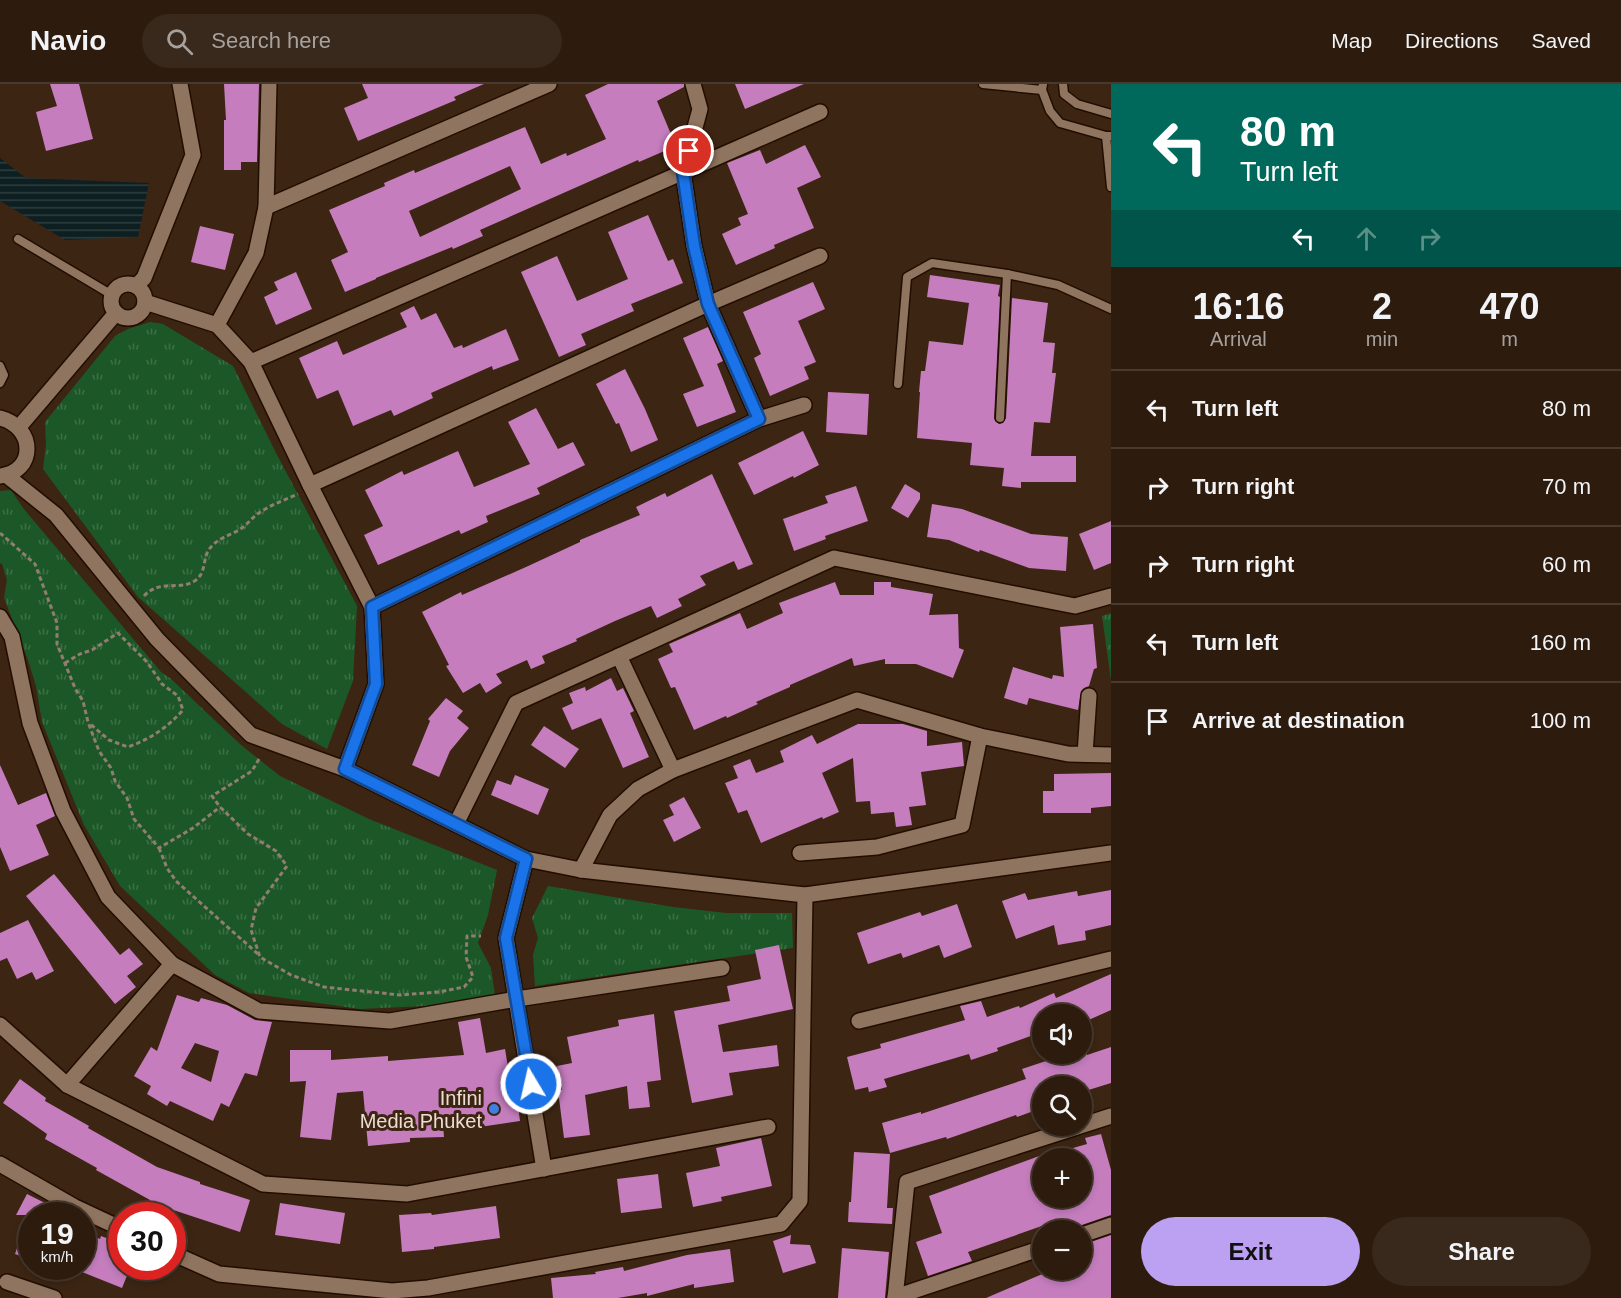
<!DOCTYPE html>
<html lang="en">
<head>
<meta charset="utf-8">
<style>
	:root { --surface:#2d1c0e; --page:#39291c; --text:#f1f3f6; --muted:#a7a19e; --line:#483a2e; --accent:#bca0f2 }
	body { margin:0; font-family:Helvetica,sans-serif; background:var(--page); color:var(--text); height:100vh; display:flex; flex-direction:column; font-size:22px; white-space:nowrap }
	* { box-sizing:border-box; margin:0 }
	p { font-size:20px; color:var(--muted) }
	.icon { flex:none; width:33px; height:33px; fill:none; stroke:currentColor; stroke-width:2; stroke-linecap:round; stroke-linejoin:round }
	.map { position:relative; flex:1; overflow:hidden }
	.side { display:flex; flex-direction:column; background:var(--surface); width:510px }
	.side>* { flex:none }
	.guide { background:#00695c; color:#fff; overflow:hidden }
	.fabs { position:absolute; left:1032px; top:920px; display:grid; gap:12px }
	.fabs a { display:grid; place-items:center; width:60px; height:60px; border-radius:50%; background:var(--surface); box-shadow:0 3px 9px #0003,0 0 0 2px var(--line); font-size:30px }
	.speed { position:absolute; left:18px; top:1118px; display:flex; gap:12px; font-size:30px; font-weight:700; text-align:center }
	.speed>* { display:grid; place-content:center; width:78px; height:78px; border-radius:50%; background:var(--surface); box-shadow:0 3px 9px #0003,0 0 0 2px var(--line); line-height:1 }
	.speed small { font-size:15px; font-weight:400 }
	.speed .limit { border:9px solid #d22; background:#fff; color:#111 }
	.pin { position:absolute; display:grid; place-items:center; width:51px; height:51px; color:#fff; margin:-26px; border:3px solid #fff; border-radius:50%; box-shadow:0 2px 6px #0007 }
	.me { position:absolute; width:66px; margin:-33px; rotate:351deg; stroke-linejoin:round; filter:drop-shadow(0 0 4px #0008) }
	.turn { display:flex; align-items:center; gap:21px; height:126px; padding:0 30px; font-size:27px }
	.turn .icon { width:78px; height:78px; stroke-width:2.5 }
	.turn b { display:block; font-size:42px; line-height:51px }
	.lanes { display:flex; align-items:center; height:57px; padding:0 30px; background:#0003; justify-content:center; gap:30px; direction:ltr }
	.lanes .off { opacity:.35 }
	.eta { display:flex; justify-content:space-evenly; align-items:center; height:102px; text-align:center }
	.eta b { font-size:36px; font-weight:600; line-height:42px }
	.action { display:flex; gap:12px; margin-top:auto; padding:12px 30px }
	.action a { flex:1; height:69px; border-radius:36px; background:var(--accent); color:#111; font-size:24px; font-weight:600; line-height:69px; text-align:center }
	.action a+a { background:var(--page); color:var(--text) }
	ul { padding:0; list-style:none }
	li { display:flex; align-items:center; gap:18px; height:78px; padding:0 30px; border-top:2px solid var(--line) }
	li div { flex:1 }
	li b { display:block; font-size:22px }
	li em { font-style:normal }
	header { display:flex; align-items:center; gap:36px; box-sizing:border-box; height:84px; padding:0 30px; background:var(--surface); border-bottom:2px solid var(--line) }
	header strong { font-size:28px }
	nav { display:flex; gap:33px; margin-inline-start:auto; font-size:21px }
	.search { width:420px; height:54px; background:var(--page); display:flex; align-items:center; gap:15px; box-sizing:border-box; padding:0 21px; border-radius:33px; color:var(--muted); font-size:22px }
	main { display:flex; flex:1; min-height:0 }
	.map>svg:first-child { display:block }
</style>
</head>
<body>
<header>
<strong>Navio</strong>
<div class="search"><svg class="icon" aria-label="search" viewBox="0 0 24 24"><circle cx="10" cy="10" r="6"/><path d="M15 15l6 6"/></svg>Search here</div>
<nav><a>Map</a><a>Directions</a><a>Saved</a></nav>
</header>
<main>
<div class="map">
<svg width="1111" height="1214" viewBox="0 0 1111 1214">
	<defs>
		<pattern id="park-tufts" width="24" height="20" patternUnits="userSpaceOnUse" patternTransform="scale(1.5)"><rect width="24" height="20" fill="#1c5827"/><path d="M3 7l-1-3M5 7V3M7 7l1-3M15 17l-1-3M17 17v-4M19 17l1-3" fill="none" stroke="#3d6f45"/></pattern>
		<pattern id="water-rules" width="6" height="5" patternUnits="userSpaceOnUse" patternTransform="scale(1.5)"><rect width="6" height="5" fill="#0d1f21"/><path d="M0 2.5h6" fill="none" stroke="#303f40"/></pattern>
	</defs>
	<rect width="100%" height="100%" fill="#3c2513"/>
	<g fill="url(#park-tufts)">
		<path d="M 150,238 L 163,240 L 233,282 L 276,369 L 357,522 L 353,597 L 327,665 L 282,640 L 138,513 L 43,385 L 46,360 L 45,338 L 115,252 L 128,245 Z"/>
		<path d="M 11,406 L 23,424 L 161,588 L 170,594 L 241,661 L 280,692 L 369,735 L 497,786 L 488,831 L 478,859 L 491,884 L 495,911 L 425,922 L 360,925 L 249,909 L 215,891 L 120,802 L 84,741 L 42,638 L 36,602 L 28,576 L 4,514 L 7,496 L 2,480 L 0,479 L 0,407 Z"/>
		<path d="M 1111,529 L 1111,596 L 1102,532 Z"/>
		<path d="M 548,802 L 673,823 L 726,829 L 792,829 L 793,864 L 535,902 L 533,871 L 538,854 L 532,834 Z"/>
	</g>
	<path fill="url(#water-rules)" d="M 0,74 L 26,94 L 149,99 L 138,153 L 65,156 L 0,117 Z"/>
	<g fill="#c57dbe" fill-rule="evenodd">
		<path d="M 50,0 L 79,0 L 93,55 L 46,67 L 36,28 L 57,22 Z"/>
		<path d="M 224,0 L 259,0 L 257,78 L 241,78 L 241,86 L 224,86 L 224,36 L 226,36 Z"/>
		<path d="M 362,0 L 484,0 L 454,13 L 456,16 L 358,57 L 344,24 L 368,14 Z"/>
		<path d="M 608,0 L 684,0 L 684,3 L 657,17 L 676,62 L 639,78 L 638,76 L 480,146 L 483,152 L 453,165 L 452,163 L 376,194 L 376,195 L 345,208 L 331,176 L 348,168 L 329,126 L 385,102 L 384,99 L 414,86 L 415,89 L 525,43 L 541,80 L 566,69 L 567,72 L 606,55 L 585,11 ZM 510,82 L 521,105 L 420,153 L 409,127 Z"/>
		<path d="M 735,0 L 804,0 L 745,25 Z"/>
		<path d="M 805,61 L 821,93 L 797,104 L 814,144 L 774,161 L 775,164 L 736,181 L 722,150 L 741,141 L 738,134 L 748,130 L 727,79 L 760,66 L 766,80 Z"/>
		<path d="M 648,131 L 668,177 L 673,175 L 683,199 L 631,220 L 634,227 L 581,250 L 586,261 L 559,273 L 521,188 L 557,172 L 577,217 L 628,195 L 608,148 Z"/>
		<path d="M 200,142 L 234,150 L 225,186 L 191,178 Z"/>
		<path d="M 296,188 L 312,225 L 276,241 L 264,213 L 278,206 L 274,198 Z"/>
		<path d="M 930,191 L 1000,201 L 998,212 L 1000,213 L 994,334 L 995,337 L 999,340 L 1003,339 L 1006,334 L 1012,214 L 1048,219 L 1043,258 L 1055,259 L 1052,289 L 1056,289 L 1050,339 L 1034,338 L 1031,372 L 1076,372 L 1076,398 L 1021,398 L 1021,404 L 1002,402 L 1004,384 L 970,381 L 972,359 L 917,354 L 920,308 L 919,308 L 921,287 L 925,287 L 929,257 L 963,261 L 969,219 L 927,213 Z"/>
		<path d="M 813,198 L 825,225 L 798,237 L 816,278 L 804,283 L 809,295 L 770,312 L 754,274 L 761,270 L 743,228 Z"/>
		<path d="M 414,222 L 421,236 L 436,229 L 454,264 L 462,261 L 463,264 L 506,245 L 519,276 L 493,286 L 492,282 L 431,309 L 433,314 L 394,332 L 391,326 L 353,342 L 338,306 L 317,315 L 299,274 L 337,257 L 343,271 L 407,243 L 400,229 Z"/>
		<path d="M 708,243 L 723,277 L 717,280 L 736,328 L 697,343 L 683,310 L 704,302 L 683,254 Z"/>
		<path d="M 625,285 L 645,325 L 658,356 L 631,368 L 619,339 L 616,340 L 596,300 Z"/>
		<path d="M 828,308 L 869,310 L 867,351 L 826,348 Z"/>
		<path d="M 536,324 L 558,365 L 573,358 L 585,381 L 537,404 L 540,410 L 486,432 L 488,438 L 461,450 L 459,446 L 378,481 L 364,451 L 383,442 L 365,406 L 402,387 L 404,391 L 458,367 L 474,403 L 530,380 L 508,338 Z"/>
		<path d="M 803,347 L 819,381 L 794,394 L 793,392 L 754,411 L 738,379 Z"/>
		<path d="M 712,390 L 753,480 L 738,486 L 734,477 L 700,492 L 706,501 L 678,515 L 682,522 L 657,534 L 651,522 L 615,537 L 576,555 L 577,557 L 542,572 L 545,579 L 531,585 L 527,576 L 496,590 L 502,599 L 486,609 L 480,599 L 463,609 L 446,582 L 449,581 L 422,528 L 461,508 L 462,511 L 526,483 L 580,458 L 580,456 L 640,431 L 636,423 L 665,409 L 667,413 Z"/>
		<path d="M 905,400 L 920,409 L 920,415 L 908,434 L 891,424 Z"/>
		<path d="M 856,402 L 868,437 L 825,452 L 826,455 L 794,467 L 783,435 L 828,419 L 825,412 Z"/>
		<path d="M 932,420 L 962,425 L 1031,450 L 1068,453 L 1066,487 L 1029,484 L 980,466 L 979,468 L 949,456 L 927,453 Z"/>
		<path d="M 1111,437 L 1111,479 L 1094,486 L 1079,450 Z"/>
		<path d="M 835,498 L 840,511 L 874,511 L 874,498 L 891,498 L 891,503 L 933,510 L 929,531 L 958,530 L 959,564 L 964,566 L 953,594 L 916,580 L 885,580 L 885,575 L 854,582 L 852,574 L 790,601 L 790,603 L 756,618 L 758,620 L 727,634 L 726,632 L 694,646 L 675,603 L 671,604 L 658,575 L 673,568 L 669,560 L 740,529 L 747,545 L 783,529 L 779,519 Z"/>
		<path d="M 1093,540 L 1097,584 L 1094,585 L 1089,602 L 1084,604 L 1081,607 L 1078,626 L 1029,614 L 1027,621 L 1004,614 L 1013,583 L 1052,595 L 1053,591 L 1064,593 L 1060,543 Z"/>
		<path d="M 611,594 L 617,607 L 623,604 L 634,627 L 630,629 L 649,673 L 623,684 L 601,634 L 572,646 L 562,624 L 573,619 L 569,609 L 585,603 L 586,607 Z"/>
		<path d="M 446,614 L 463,627 L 457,634 L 469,644 L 450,667 L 439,693 L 412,681 L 430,637 L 428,635 Z"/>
		<path d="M 858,640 L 903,640 L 927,647 L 927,662 L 962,658 L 964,682 L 921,688 L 926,721 L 909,723 L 912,741 L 896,743 L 894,728 L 871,730 L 870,717 L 856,718 L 853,674 L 822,689 L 839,728 L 823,735 L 822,733 L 761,759 L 747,726 L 738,729 L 725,699 L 738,694 L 733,682 L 750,675 L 756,689 L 784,678 L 780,667 L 812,651 L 817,660 Z"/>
		<path d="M 544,642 L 579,665 L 565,684 L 531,661 Z"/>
		<path d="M 0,681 L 18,721 L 46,709 L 55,732 L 36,741 L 49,771 L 10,787 L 0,763 Z"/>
		<path d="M 1111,689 L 1111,722 L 1091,724 L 1091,729 L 1043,729 L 1043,707 L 1054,707 L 1054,690 Z"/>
		<path d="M 515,691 L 549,705 L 538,731 L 491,711 L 497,696 L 511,701 Z"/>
		<path d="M 684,713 L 701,744 L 674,758 L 663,736 L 674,731 L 669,721 Z"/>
		<path d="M 54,790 L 120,871 L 129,864 L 143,880 L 127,892 L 136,903 L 115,920 L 26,812 Z"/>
		<path d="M 1111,806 L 1111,841 L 1085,847 L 1086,856 L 1058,861 L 1054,841 L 1016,855 L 1002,817 L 1025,809 L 1028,816 L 1077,807 L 1078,812 Z"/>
		<path d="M 957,820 L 972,863 L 944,874 L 939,861 L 903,874 L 901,869 L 868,880 L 857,849 L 920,828 L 922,832 Z"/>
		<path d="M 28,836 L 54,887 L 36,896 L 32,888 L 17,895 L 7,874 L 0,877 L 0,849 Z"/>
		<path d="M 779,861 L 793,925 L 718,941 L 723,968 L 777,961 L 779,982 L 729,989 L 733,1011 L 692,1019 L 674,927 L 730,917 L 727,902 L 761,895 L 755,866 Z"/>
		<path d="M 1111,890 L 1111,926 L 1082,939 L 1082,930 L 1042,930 L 1042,948 L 997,964 L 998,967 L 971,976 L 969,970 L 884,995 L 887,1003 L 869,1008 L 868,1003 L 855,1006 L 847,973 L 881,964 L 880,960 L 965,936 L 960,922 L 981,917 L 987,933 L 1019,922 L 1020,924 L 1054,909 L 1056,914 Z"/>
		<path d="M 177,911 L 199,918 L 201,914 L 227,921 L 255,936 L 272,938 L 257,992 L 245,989 L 229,1023 L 221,1019 L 213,1037 L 170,1017 L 167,1022 L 147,1010 L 151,1002 L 134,992 L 151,963 L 157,967 ZM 195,959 L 219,967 L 211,998 L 181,984 Z"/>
		<path d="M 654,930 L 661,996 L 647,998 L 650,1023 L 629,1025 L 627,1002 L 585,1011 L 590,1051 L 564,1054 L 558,1006 L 562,1006 L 557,982 L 572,979 L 567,953 L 619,942 L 618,936 Z"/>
		<path d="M 480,934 L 486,969 L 505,965 L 512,1007 L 516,1006 L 520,1037 L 473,1044 L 472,1040 L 443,1041 L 444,1053 L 410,1054 L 410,1058 L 368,1062 L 363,1007 L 337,1009 L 331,1056 L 300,1053 L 306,997 L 290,998 L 290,966 L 331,966 L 331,976 L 388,972 L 388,977 L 464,971 L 458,938 Z"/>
		<path d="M 1111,963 L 1111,999 L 1082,1008 L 1082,1002 L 1042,1002 L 1042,1024 L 1017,1033 L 1016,1031 L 947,1055 L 946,1053 L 890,1069 L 882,1039 L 921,1028 L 921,1030 L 1026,995 L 1022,985 L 1052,975 L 1052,973 L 1065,969 L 1086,969 L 1087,971 Z"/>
		<path d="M 20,995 L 46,1014 L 45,1017 L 89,1042 L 88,1044 L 157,1083 L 200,1098 L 200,1100 L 250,1116 L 240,1148 L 149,1118 L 150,1116 L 96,1086 L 97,1084 L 45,1055 L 47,1050 L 3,1019 Z"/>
		<path d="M 1101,1050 L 1111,1086 L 1111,1131 L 1079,1142 L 1074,1146 L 1071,1136 L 1060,1139 L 1059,1136 L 968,1168 L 972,1177 L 928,1192 L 916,1158 L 942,1149 L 929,1112 L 1042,1071 L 1042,1113 L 1082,1113 L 1082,1074 L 1053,1074 L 1052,1070 L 1087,1060 L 1085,1054 Z"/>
		<path d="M 761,1054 L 772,1102 L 721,1113 L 722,1117 L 693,1123 L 686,1089 L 720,1082 L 716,1064 Z"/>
		<path d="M 854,1068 L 890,1070 L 887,1124 L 893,1124 L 892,1140 L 848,1138 L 849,1118 L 851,1118 Z"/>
		<path d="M 658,1090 L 662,1124 L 621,1129 L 617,1095 Z"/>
		<path d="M 27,1110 L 49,1121 L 44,1131 L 32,1131 L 32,1176 L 15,1170 L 28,1131 L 16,1131 Z"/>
		<path d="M 280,1119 L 345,1129 L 340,1160 L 275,1151 Z"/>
		<path d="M 496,1122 L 500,1154 L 434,1163 L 434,1165 L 402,1168 L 399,1131 L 431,1129 L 432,1131 Z"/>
		<path d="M 82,1148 L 100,1155 L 101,1152 L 122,1160 L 122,1182 L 131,1182 L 122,1204 L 82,1188 Z"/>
		<path d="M 791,1151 L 790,1160 L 810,1161 L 816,1179 L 783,1189 L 773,1157 Z"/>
		<path d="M 1111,1151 L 1111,1214 L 986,1214 L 1054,1185 L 1082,1185 L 1082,1177 L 1093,1173 L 1088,1159 Z"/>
		<path d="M 842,1164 L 889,1168 L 885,1214 L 838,1214 Z"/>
		<path d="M 730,1165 L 734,1198 L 694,1204 L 694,1200 L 647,1212 L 647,1209 L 618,1214 L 553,1214 L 551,1194 L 596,1190 L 595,1188 L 623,1183 L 624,1187 L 687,1171 Z"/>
	</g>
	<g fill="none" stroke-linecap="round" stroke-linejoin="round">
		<g stroke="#220e00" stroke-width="11">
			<g id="lane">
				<path d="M 983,0 L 1042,6"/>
				<path d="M 1043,0 L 1042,6 L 1050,27 L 1060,39 L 1106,52 L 1111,52"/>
				<path d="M 1063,0 L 1064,10 L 1077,20 L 1111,30"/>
				<path d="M 1106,52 L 1111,103"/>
				<path d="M 18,155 L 112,211"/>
				<path d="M 0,282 L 4,291 L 0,299"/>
				<path d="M 898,300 L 907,193 L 932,179 L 1007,190 L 1058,201 L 1111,225"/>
				<path d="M 1000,334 L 1007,190"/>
			</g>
		</g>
		<g stroke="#220e00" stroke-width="18">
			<g id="street">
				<path d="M 693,0 L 700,25 L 683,88 L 694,162 L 708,220 L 759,335"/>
				<path d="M 266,123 L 549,0"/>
				<circle cx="128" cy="217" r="17"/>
				<path d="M 136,202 L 144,194 L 193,71 L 180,0"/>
				<path d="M 145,218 L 217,241 L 251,278 L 310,401 L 372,523 L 376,600 L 345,685"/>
				<path d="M 217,241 L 256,169 L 266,123 L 269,0"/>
				<path d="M 251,278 L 820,28"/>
				<path d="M 0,334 C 36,343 36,388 0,392"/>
				<path d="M 19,343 L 116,229"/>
				<path d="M 6,391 L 56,431 L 157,555 L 251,651 L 345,685 L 526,775 L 581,786 L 805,811 L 1111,769"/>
				<path d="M 310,401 L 708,220 L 820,172"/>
				<path d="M 372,523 L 759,335 L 804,321"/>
				<path d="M 0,533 L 12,553 L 30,639 L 63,727 L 108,813 L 172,880 L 259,927 L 390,937 L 517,915 L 722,884"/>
				<path d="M 619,572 L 673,686"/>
				<path d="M 1085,670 L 1089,612"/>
				<path d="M 456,740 L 516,619 L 834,474 L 1075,522 L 1111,512"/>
				<path d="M 800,769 L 877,763 L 962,741 L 980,652"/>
				<path d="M 526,775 L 506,854 L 544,1085"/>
				<path d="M 581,786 L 610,731 L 638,705 L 673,686 L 857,616 L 980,652 L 1068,670 L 1111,671"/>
				<path d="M 859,937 L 1111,875"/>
				<path d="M 0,941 L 67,1001 L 263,1100 L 407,1110 L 768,1043"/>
				<path d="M 67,1001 L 172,880"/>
				<path d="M 0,1080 L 75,1123 L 122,1145"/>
				<path d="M 1082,1151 L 1111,1141"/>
				<path d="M 172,1169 L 219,1190 L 392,1207 L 428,1204 L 781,1140 L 800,1117 L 805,811"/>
				<path d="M 7,1198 L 54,1214"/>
				<path d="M 895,1213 L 1042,1164"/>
				<path d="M 895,1214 L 907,1098 L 1111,1032"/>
			</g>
		</g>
		<g stroke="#927e70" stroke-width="3" stroke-dasharray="4.5 3" stroke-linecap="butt">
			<path d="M 0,449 L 35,480 L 57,539 L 57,560 L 75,604 L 83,617 L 88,638 L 94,654 L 99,667 L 111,684 L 115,697 L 127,714 L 134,735 L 159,764 L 193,744 L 220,723"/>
			<path d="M 144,512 C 161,494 179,508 196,496 C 207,488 202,472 211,463 C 217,455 230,451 239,446 C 246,442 250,436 256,431 C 268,422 284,416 298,410"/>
			<path d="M 65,579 L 80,570 L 92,566 L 118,549 L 147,578 L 162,600 L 178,612 L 183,626 C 167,644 150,655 128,663 L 109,656 L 89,639"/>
			<path d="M 259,675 L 252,687 L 212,712 L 220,723 L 248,750 L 276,767 L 287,782 L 256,824 L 251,846 L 260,873 L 291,891 L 324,903 L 400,911 L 439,908 L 464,903 L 473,893 L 466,873 L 467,852 L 481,852"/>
			<path d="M 159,764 L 167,784 L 176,797 L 259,871"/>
		</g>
		<use href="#lane" stroke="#8f745f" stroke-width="8"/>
		<use href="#street" stroke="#8f745f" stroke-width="15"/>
	</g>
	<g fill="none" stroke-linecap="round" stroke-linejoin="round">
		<g stroke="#114b97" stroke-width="15">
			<path id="route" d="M 531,1000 L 506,854 L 526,775 L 345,685 L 376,600 L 372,523 L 759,335 L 708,220 L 694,162 L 683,88 L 689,67"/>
		</g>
		<use href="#route" stroke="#1a73e8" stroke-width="10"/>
	</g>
	<circle fill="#3f7fe0" stroke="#3c2513" stroke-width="2" cx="494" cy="1025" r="6"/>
	<g text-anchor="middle" stroke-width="6" stroke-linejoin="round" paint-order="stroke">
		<g font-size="20" fill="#ecdcd1" stroke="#3c2513" text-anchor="end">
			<text x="482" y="1021">Infini<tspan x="482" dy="23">Media Phuket</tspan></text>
		</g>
	</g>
</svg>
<div class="fabs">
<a><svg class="icon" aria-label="sound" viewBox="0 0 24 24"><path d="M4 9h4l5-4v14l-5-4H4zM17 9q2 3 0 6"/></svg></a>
<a><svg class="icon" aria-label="search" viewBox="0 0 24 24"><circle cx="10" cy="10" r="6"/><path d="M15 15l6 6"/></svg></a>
<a>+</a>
<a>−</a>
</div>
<div class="speed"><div>19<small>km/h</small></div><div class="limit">30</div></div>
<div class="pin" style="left:689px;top:67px;background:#d93025"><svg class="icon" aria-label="arrive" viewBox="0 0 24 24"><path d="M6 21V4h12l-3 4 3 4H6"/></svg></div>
<svg class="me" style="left:531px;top:1000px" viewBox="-20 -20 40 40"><circle r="17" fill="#1a73e8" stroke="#fff" stroke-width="3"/><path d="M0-11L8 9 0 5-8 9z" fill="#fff"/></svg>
</div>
<section class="side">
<div class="guide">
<div class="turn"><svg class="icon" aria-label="left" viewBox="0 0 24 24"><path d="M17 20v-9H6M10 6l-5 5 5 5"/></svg><div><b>80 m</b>Turn left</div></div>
<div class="lanes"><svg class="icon" aria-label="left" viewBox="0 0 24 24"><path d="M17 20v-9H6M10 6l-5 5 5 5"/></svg><svg class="icon off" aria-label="ahead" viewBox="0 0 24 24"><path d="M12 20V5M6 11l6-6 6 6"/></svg><svg class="icon off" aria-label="right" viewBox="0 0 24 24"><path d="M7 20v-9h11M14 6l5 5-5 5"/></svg></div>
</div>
<div class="eta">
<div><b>16:16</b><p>Arrival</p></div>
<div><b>2</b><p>min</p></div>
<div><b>470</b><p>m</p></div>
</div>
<ul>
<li><svg class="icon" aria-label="left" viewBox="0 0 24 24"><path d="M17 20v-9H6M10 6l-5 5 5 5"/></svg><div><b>Turn left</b></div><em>80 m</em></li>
<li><svg class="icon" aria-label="right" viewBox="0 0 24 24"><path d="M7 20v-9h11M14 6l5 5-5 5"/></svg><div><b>Turn right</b></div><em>70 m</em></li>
<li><svg class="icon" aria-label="right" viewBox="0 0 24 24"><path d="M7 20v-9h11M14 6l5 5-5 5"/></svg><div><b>Turn right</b></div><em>60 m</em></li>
<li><svg class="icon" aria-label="left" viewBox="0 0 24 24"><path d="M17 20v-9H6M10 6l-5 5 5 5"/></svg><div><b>Turn left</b></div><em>160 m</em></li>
<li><svg class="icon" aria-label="arrive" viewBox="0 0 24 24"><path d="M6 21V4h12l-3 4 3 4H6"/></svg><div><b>Arrive at destination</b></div><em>100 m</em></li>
</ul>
<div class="action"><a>Exit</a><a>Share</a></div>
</section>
</main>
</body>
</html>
